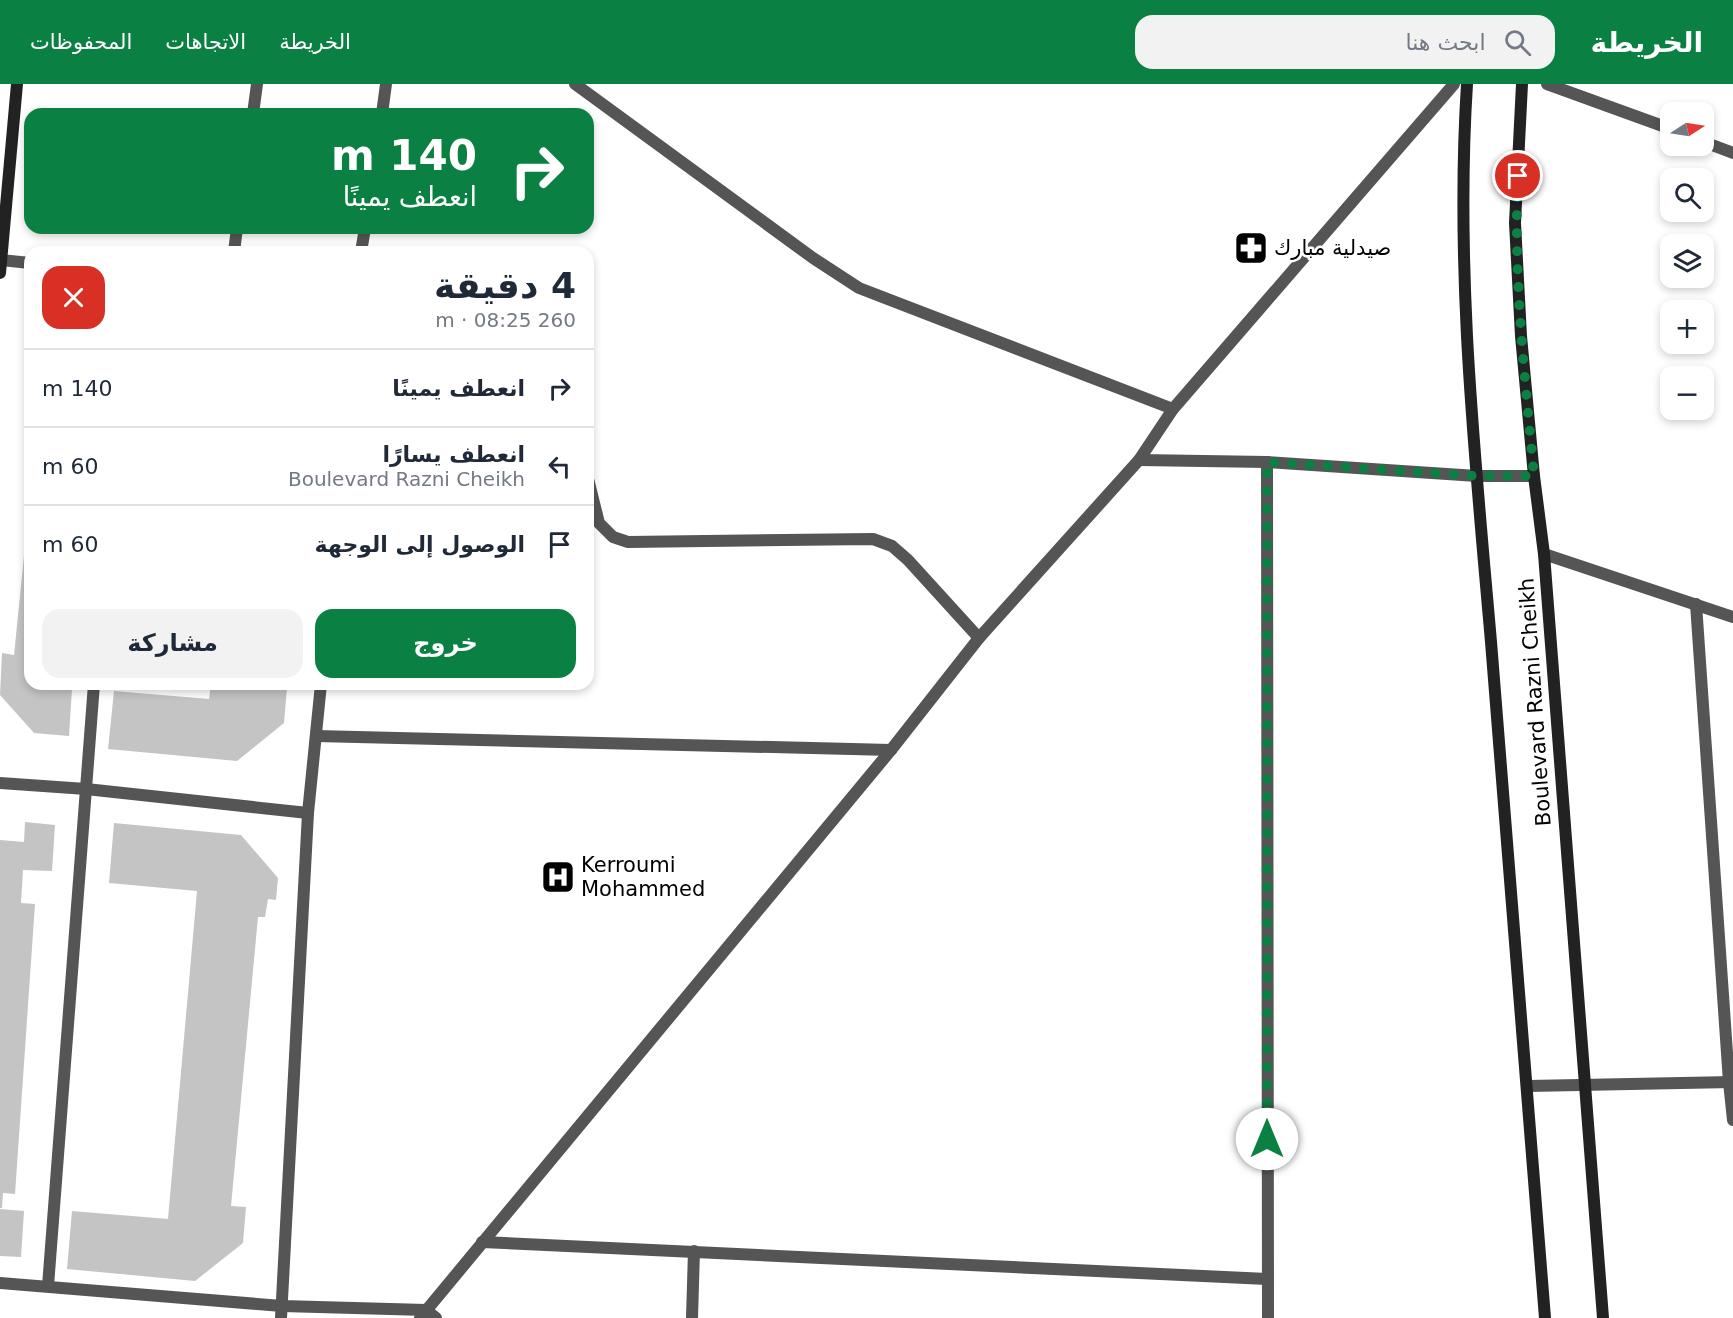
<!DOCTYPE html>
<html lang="ar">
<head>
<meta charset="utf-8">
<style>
	:root { --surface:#fff; --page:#f2f2f3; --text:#1f2937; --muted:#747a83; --line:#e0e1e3; --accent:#0b8043 }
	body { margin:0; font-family:"DejaVu Sans","Noto Sans Arabic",sans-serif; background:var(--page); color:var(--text); direction:rtl; height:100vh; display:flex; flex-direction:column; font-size:22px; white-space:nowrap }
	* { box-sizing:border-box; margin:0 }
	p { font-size:20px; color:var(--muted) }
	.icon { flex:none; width:33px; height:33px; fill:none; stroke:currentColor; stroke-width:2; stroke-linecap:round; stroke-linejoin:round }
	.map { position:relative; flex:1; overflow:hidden; direction:ltr }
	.panel { position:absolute; left:24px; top:162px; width:570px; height:444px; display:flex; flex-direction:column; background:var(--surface); border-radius:18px; box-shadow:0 3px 9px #0003; direction:rtl }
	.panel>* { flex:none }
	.banner { position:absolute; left:24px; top:24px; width:570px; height:126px; border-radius:18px; box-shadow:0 3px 9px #0003; direction:rtl; background:#0b8043; color:#fff; overflow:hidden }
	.needle { width:39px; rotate:78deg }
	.tools { position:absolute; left:1660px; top:18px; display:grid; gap:12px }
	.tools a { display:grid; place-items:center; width:54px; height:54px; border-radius:12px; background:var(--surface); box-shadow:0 3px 9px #0003; font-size:30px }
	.pin { position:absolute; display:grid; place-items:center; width:51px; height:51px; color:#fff; margin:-26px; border:3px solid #fff; border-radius:50%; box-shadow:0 2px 6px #0007 }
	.me { position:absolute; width:66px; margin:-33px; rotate:0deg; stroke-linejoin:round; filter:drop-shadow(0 0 4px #0008) }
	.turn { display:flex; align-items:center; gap:21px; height:126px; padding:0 18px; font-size:27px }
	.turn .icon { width:78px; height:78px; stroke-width:2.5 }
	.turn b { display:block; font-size:42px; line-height:51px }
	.round { display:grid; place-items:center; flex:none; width:63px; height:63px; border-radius:18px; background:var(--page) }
	.summary { display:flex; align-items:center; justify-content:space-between; height:102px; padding:0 18px }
	h1 { font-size:36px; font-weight:800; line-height:45px }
	.primary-button { display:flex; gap:12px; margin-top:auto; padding:12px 18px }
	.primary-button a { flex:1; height:69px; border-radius:18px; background:var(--accent); color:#fff; font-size:24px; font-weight:800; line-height:69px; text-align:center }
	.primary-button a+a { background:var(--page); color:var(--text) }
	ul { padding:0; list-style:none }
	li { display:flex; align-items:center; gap:18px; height:78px; padding:0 18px; border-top:2px solid var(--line) }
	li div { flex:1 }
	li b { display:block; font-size:22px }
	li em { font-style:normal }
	header { display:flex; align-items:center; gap:36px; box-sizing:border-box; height:84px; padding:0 30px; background:var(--accent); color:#fff }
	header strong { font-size:28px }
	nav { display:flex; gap:33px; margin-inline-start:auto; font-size:21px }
	.search { width:420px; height:54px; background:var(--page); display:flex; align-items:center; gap:15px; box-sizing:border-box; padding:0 21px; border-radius:18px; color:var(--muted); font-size:22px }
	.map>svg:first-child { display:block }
</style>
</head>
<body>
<header>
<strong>الخريطة</strong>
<div class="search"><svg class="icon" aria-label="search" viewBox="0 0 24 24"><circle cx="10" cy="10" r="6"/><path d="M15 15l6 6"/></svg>ابحث هنا</div>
<nav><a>الخريطة</a><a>الاتجاهات</a><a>المحفوظات</a></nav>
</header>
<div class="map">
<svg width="1733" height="1234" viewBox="0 0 1733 1234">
	<rect width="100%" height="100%" fill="#fff"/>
	<g fill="#c4c4c4">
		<path d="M 28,432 L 30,432 L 30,600 L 49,600 L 49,603 L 72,605 L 69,652 L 34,649 L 0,611 L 2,569 L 14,571 Z"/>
		<path d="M 211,600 L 273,600 L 273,602 L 287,603 L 284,639 L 237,677 L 108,665 L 114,607 L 209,615 Z"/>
		<path d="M 25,738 L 55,741 L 52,787 L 23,786 L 21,819 L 35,820 L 15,1110 L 3,1109 L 2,1124 L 0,1124 L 0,756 L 24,758 Z"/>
		<path d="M 114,739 L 241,751 L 278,794 L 276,816 L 268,815 L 265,833 L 258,833 L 231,1122 L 246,1123 L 243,1159 L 195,1197 L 67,1185 L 72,1127 L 168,1135 L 197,807 L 109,799 Z"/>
		<path d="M 0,1125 L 24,1127 L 21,1173 L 0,1172 Z"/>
	</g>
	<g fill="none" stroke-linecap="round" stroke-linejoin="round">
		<g stroke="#555" stroke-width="12">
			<path d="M 575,0 L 813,174 L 859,204 L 1173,325"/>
			<path d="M 1547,0 L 1671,45"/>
			<path d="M 253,30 L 257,0"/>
			<path d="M 382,30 L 386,0"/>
			<path d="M 1704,58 L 1733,69"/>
			<path d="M 234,168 L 237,144"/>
			<path d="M 361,168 L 365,144"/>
			<path d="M 1,176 L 30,179"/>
			<path d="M 1139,376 L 1267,378 L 1477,392 L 1534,392"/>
			<path d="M 1267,378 L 1268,1234"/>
			<path d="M 588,395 L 599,439 L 613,453 L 628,458 L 873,455 L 892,462 L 908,476 L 979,554"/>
			<path d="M 1544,470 L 1733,533"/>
			<path d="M 1696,520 L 1729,998 L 1733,1036"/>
			<path d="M 316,652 L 891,666"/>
			<path d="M 0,699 L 86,705 L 308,729"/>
			<path d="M 1528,1002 L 1733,998"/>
			<path d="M 482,1158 L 1267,1195"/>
			<path d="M 0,1199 L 282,1222 L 426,1226 L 436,1234"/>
			<path d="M 48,1202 L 94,600"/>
			<path d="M 281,1234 L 308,729 L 321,600"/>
			<path d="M 420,1234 L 891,666 L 979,554 L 1139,376 L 1173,325 L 1454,0"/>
			<path d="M 692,1234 L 694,1167"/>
		</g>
		<g stroke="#222" stroke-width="12">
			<path d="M 1467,0 C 1455,186 1475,373 1491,558 C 1510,784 1529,1009 1545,1234"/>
			<path d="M 1522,0 L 1515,139 L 1521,252 L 1534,392 L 1544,470 L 1603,1234"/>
			<path d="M 0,189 L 17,0"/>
		</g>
	</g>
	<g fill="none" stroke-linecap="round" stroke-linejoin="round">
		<path stroke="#0b8043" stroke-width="10" stroke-dasharray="0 18" d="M 1267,1055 L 1267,378 L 1477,392 L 1534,392 C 1525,293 1513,192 1518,92"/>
	</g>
	<defs>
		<g id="pharmacy-square" transform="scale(1.725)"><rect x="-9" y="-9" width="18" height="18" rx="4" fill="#000" stroke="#fff"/><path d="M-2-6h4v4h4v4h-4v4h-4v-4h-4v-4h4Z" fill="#fff"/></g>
		<g id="hospital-square" transform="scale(1.725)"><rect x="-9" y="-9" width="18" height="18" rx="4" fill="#000" stroke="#fff"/><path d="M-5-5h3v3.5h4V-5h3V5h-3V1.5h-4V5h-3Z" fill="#fff"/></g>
	</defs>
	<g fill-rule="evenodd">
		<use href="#pharmacy-square" x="1251" y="164"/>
		<use href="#hospital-square" x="558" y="793"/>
	</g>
	<g text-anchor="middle" stroke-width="5" stroke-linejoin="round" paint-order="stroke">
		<g font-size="21" fill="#000" stroke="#fff" text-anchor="start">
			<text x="1274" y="171">صيدلية مبارك</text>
			<text x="581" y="788">Kerroumi<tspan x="581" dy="24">Mohammed</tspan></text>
		</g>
		<g font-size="21" fill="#000" stroke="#fff">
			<text transform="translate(1535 618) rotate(-94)" y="7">Boulevard Razni Cheikh</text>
		</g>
	</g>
</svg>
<div class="tools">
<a><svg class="needle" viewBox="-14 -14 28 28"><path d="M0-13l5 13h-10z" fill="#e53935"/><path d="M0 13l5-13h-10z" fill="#747a83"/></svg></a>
<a><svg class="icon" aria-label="search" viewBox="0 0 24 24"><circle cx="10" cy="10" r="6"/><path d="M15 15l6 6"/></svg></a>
<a><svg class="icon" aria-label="layers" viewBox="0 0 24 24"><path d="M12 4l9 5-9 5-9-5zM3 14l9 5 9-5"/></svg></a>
<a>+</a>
<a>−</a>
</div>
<div class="pin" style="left:1518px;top:92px;background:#d93025"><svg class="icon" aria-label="arrive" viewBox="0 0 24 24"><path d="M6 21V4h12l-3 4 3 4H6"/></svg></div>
<svg class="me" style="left:1267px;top:1055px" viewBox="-20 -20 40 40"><circle r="19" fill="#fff"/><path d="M0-13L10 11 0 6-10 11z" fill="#0b8043"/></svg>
<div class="banner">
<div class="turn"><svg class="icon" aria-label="right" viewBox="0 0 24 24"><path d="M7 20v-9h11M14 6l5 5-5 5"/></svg><div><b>140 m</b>انعطف يمينًا</div></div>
</div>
<section class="panel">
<div class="summary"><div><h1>4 دقيقة</h1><p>260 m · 08:25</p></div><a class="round" style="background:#d93025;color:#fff"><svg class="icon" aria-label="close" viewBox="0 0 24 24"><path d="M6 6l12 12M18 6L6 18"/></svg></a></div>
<ul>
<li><svg class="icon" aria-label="right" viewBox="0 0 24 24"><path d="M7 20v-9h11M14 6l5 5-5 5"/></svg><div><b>انعطف يمينًا</b></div><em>140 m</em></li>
<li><svg class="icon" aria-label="left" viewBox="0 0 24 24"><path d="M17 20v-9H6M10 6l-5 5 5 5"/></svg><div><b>انعطف يسارًا</b><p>Boulevard Razni Cheikh</p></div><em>60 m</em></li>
<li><svg class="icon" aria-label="arrive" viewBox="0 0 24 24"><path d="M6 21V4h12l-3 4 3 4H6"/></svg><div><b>الوصول إلى الوجهة</b></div><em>60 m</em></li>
</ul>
<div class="primary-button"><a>خروج</a><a>مشاركة</a></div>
</section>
</div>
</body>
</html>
